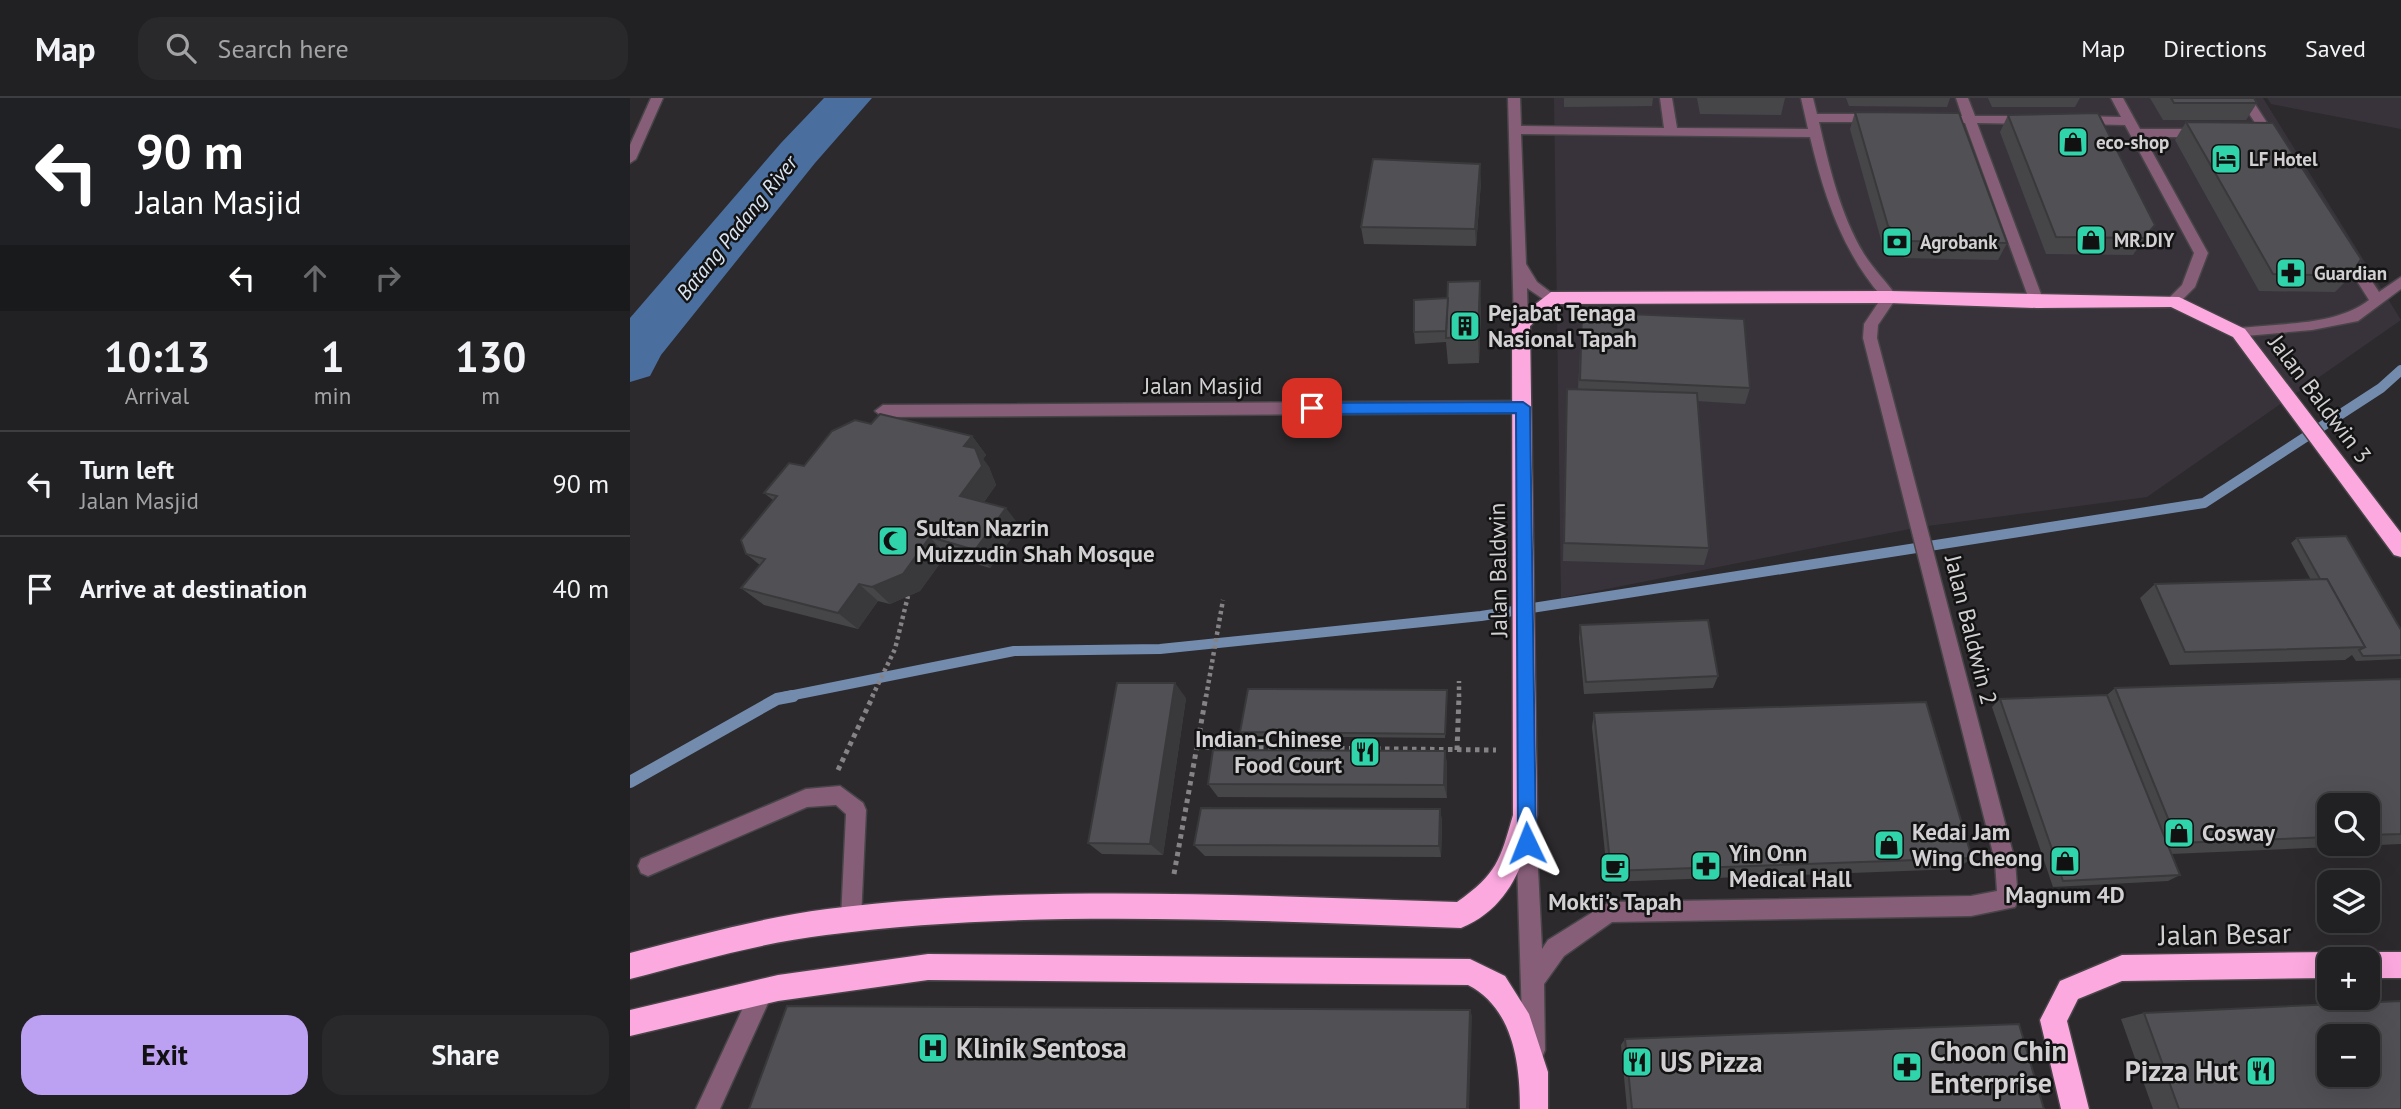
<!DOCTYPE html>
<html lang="en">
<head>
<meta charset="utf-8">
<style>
	:root { --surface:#212022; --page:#29282a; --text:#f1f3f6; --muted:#a2a3a5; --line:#3e3e40; --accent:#bca0f2 }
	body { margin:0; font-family:"PT Sans",sans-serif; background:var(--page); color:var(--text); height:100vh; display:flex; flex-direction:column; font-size:26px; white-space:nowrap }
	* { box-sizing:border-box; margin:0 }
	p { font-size:23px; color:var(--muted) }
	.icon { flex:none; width:38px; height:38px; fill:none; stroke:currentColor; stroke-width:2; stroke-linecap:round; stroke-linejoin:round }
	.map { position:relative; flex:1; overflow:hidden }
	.sheet { display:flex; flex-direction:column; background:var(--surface); width:630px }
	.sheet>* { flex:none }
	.banner { background:#202124; color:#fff; overflow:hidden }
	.controls { position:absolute; left:1687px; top:695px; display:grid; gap:14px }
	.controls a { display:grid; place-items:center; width:63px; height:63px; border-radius:14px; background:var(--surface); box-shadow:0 7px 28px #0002,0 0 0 2px var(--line); font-size:35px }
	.pin { position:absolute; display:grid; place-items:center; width:60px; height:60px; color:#fff; margin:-30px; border-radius:14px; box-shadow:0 4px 10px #0006 }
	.me { position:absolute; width:77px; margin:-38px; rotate:358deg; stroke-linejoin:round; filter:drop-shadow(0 0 5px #0008) }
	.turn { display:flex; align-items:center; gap:24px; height:147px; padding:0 21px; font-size:32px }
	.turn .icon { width:91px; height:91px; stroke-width:2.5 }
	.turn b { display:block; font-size:49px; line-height:60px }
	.lanes { display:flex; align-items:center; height:66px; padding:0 21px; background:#0003; justify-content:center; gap:35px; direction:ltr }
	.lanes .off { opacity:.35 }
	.eta { display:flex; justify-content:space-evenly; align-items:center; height:119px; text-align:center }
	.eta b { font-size:42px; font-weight:800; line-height:49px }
	.button { display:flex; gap:14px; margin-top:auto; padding:14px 21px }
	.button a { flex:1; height:80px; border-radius:21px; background:var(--accent); color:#111; font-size:28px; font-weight:800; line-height:80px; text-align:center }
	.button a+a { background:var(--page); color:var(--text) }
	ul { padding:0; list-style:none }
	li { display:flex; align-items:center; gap:21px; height:105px; padding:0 21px; border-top:2px solid var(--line) }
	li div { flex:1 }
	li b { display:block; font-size:26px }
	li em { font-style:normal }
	header { display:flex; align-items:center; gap:42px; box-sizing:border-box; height:98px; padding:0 35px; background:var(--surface); border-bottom:2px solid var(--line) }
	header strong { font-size:33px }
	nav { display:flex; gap:38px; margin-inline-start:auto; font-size:24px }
	.search { width:490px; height:63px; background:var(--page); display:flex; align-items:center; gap:18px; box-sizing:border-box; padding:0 24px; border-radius:21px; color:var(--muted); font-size:26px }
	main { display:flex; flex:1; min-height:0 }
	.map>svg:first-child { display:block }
</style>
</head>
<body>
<header>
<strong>Map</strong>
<div class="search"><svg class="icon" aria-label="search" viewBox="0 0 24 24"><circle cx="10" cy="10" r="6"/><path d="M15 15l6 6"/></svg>Search here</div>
<nav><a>Map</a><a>Directions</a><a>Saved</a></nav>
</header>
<main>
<section class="sheet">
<div class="banner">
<div class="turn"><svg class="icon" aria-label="left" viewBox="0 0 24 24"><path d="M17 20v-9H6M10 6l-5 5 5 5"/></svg><div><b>90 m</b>Jalan Masjid</div></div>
<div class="lanes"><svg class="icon" aria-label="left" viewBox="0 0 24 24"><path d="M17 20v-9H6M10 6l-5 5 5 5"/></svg><svg class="icon off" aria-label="ahead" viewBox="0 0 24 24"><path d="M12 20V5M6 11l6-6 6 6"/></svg><svg class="icon off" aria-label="right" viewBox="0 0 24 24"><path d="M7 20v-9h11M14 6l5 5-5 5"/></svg></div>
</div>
<div class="eta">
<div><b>10:13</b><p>Arrival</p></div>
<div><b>1</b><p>min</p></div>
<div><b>130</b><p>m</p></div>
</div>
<ul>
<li><svg class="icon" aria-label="left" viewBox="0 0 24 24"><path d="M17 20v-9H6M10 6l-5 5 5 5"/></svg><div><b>Turn left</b><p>Jalan Masjid</p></div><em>90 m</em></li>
<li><svg class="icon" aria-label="arrive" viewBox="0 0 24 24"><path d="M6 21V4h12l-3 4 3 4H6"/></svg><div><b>Arrive at destination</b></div><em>40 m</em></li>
</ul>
<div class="button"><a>Exit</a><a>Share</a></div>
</section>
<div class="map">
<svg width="1771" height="1011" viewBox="0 0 1771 1011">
	<rect width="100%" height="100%" fill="#2c2a2d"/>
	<g fill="#38333b">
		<path d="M 924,0 L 1633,0 L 1771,222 L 1517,399 L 1290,429 L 931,500 Z"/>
		<path d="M 1637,0 L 1771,0 L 1771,31 L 1641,6 Z"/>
	</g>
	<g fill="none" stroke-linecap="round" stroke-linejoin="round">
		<path stroke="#738cae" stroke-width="10" d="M 154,599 L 384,553 L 530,551 L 851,518 L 1574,405 L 1751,290 L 1771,272"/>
		<path stroke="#738cae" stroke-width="12" d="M 0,684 L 147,601 L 163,598"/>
		<path fill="#4a6f9f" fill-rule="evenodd" d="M 194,0 L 242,0 L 185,65 L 31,257 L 20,278 L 0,284 L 0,220 L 151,45 Z"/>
		<g stroke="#474547" stroke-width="3">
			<g id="minor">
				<path d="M 21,0 L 33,0 L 6,61 L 0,65 L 0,47 Z"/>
				<path d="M 878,0 L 890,0 L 891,28 L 1034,30 L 1030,0 L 1042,0 L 1047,30 L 1178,31 L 1171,0 L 1183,0 L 1187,16 L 1245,16 L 1251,20 L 1245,24 L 1189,24 C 1199,68 1210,116 1234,156 C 1244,172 1257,184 1267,199 L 1248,227 L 1247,240 L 1385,763 L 1388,802 L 1385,809 L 1341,818 L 982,824 L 934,858 L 914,886 L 915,952 L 912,960 L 904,963 L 896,960 L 893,952 L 886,730 L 889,723 L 896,720 L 903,723 L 906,730 L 912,851 L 918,842 L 979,804 L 1341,798 L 1367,793 L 1365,763 L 1233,240 L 1234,226 L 1252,199 C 1212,153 1194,98 1180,39 L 891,36 L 896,166 L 907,184 L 928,200 L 926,203 L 916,203 L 897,190 L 898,226 L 891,231 L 884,226 Z"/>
				<path d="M 1326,0 L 1338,0 L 1345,18 L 1399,18 L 1405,22 L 1399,26 L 1347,25 L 1414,204 L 1412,207 L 1407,209 L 1400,204 L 1335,25 L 1308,25 L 1302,21 L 1308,17 L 1332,18 Z"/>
				<path d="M 1481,0 L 1493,0 L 1510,31 L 1573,31 L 1579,35 L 1573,39 L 1514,39 L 1578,155 L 1565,189 L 1548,206 L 1538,206 L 1536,203 L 1552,187 L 1564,155 L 1495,27 L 1448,26 L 1442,22 L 1448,18 L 1491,19 Z"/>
				<path d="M 1609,0 L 1621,0 L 1650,45 L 1648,48 L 1640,48 Z"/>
				<path d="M 1713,145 L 1718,147 L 1749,194 L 1771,179 L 1771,191 L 1728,223 L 1682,232 L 1604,239 L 1604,231 L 1609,230 C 1650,225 1706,228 1739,202 L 1706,150 Z"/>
				<path d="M 893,303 L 901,309 L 893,315 L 253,319 L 245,313 L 253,307 Z"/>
				<path d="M 210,688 L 233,705 L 236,712 L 231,821 L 228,828 L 221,831 L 214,828 L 211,821 L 216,716 L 206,707 L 177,709 L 18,778 L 11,775 L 8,768 L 11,761 L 176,691 Z"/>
				<path d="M 133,881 L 141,884 L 144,892 L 90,1011 L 66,1011 L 125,884 Z"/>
			</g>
		</g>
		<g stroke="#474547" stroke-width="3">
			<g id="highway">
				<path d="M 1260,193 L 1549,199 L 1615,231 L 1771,435 L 1771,459 L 1764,457 L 1603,239 L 1541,209 L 1407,210 L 1260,205 L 925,206 L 900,228 L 907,717 C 894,765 881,809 831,830 C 623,823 402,810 196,837 C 130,845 65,864 0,881 L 0,855 C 65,838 130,820 197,811 C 405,785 619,798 827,804 C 867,776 870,762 883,717 L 882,226 L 885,222 L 921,194 Z"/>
				<path d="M 1699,854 L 1709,861 L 1699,861 L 1699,880 L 1492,883 L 1448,901 L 1437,923 L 1459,1011 L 1431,1011 L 1410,922 L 1430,883 L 1492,857 Z"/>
				<path d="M 1738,854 L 1771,854 L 1771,880 L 1738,880 L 1738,861 L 1728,861 Z"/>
				<path d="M 298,856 L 840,861 L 875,878 L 899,916 L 918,974 L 918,1011 L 890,1011 C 890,965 883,910 838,887 L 298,882 L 148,903 L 0,938 L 0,912 L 148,877 Z"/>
			</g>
		</g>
		<g stroke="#858386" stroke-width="4.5" stroke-dasharray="3.5 3.5" stroke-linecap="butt">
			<path d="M 242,599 L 265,551 L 278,498"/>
			<path d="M 576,599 L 593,502"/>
			<path d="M 829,599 L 829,583"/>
		</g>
		<g stroke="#858386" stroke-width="5" stroke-dasharray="4.5 4.5" stroke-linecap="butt">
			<path d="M 566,649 L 866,652"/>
			<path d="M 827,652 L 829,598"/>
			<path d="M 208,672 L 243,598"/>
			<path d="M 544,776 L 576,598"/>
		</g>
		<use href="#minor" fill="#875e78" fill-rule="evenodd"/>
		<use href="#highway" fill="#fca9df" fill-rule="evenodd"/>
	</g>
	<g fill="#464649" fill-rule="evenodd">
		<path d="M 934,0 L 1023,0 L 1022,8 L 934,9 Z"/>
		<path d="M 1067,0 L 1155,0 L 1151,17 L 1070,16 Z"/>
		<path d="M 1216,0 L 1320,0 L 1317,9 L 1219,8 Z"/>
		<path d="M 1358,0 L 1450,0 L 1445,9 L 1362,9 Z"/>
		<path d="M 1520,0 L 1624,0 L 1627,5 L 1616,22 L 1533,22 Z"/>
		<path d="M 1225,14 L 1377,145 L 1368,162 L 1275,160 L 1252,145 L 1220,31 Z"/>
		<path d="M 1378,17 L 1525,127 L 1503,157 L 1416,156 L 1370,34 Z"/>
		<path d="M 1556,24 L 1721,178 L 1705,194 L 1629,193 L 1545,42 Z"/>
		<path d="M 851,84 L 846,148 L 734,146 L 731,129 Z"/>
		<path d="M 851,210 L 849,265 L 818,266 L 816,244 L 785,246 L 784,234 Z"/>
		<path d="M 952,214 L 1120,290 L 1115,306 L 1067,303 L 1079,450 L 1074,467 L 933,463 L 937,291 L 948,292 Z"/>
		<path d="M 241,326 L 342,338 L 356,357 L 353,361 L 359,369 L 366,387 L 354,404 L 390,428 L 360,470 L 316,457 L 290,493 L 260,506 L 248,503 L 228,531 L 134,507 L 111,490 L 130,467 L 116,456 L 143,402 L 134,395 L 174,368 Z"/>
		<path d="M 1667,440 L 1771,532 L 1771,561 L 1726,563 L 1722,557 L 1715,562 L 1540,567 L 1510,500 L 1525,486 L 1681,482 L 1661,445 Z"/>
		<path d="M 950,527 L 1088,578 L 1083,590 L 954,596 L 949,540 Z"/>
		<path d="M 1771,581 L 1771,746 L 1541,756 L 1550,777 L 1538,783 L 1423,789 L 1362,609 L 1370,601 L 1477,597 L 1485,590 ZM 1699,707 L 1738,707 L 1738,746 L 1699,746 Z"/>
		<path d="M 817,596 L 815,640 L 613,638 L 610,634 Z"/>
		<path d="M 556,600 L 533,757 L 472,756 L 458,745 Z"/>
		<path d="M 964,615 L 1342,760 L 1327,771 L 978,784 L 962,629 Z"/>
		<path d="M 815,653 L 817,667 L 817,700 L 588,699 L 578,686 Z"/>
		<path d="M 810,711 L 812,724 L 811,759 L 575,758 L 564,747 Z"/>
		<path d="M 1514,915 L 1771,1011 L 1523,1011 L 1491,921 Z"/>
		<path d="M 995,941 L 1414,1011 L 997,1011 L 991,947 Z"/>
	</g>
	<g fill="#39393c">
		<path d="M 850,66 L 851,84 L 846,148 L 845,131 Z"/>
		<path d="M 1525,127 L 1513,144 L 1503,157 L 1514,140 Z"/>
		<path d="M 850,183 L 851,210 L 849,265 L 848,238 Z"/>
		<path d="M 342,338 L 356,357 L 353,361 L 359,369 L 366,387 L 345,416 L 330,398 L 334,348 Z"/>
		<path d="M 376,410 L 390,428 L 360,470 L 345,452 Z"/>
		<path d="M 300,439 L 316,457 L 290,493 L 260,506 L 242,489 Z"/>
		<path d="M 229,486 L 248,503 L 228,531 L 208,515 Z"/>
		<path d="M 545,585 L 556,600 L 533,757 L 520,746 Z"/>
		<path d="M 815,653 L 817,667 L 817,700 L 814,687 Z"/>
		<path d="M 810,711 L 812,724 L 811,759 L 809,748 Z"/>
		<path d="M 840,912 L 842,918 L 839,1011 L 837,1011 Z"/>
	</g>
	<g fill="#515155" stroke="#39393c" stroke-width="2" fill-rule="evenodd">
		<path d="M 1541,0 L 1624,0 L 1627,5 L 1544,5 Z"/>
		<path d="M 1225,14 L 1329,15 L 1377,145 L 1282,143 L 1258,128 Z"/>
		<path d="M 1468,15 L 1525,127 L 1514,140 L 1426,139 L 1378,17 Z"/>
		<path d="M 1556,24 L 1643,25 L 1731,161 L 1721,178 L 1643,176 Z"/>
		<path d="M 743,61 L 850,66 L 845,131 L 731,129 Z"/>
		<path d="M 850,183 L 848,238 L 816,240 L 818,184 Z"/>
		<path d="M 818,200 L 816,233 L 784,234 L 784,202 Z"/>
		<path d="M 952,214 L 1114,221 L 1120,290 L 950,282 Z"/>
		<path d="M 937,291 L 1067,295 L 1079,450 L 934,445 Z"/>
		<path d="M 250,316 L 342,338 L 334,348 L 345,350 L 352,368 L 330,398 L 376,410 L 345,452 L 300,439 L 273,476 L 242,489 L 229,486 L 208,515 L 111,490 L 135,461 L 116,456 L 111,442 L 147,398 L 134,395 L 159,365 L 174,368 L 202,333 L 225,322 L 241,326 Z"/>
		<path d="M 1716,438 L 1771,532 L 1771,557 L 1733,558 L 1729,552 L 1735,549 L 1697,481 L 1690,481 L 1667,440 Z"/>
		<path d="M 1697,481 L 1735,549 L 1555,554 L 1525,486 Z"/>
		<path d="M 1078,522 L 1088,578 L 956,584 L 950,527 Z"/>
		<path d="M 1771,581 L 1771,736 L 1738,737 L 1738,707 L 1699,707 L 1699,739 L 1548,745 L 1485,590 Z"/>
		<path d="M 487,585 L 545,585 L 520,746 L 458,745 Z"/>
		<path d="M 618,591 L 817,592 L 815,636 L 610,634 Z"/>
		<path d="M 1477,597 L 1550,777 L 1433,783 L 1370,601 Z"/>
		<path d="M 1296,604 L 1342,760 L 981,773 L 964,615 Z"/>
		<path d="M 583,652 L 815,653 L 814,687 L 578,686 Z"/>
		<path d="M 571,710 L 810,711 L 809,748 L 564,747 Z"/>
		<path d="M 1771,903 L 1771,1011 L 1549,1011 L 1514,915 ZM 1699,938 L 1738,938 L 1738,976 L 1699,976 Z"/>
		<path d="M 157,908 L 840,912 L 837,1011 L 119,1011 Z"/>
		<path d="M 1389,926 L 1414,1011 L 1002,1011 L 995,941 Z"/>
	</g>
	<path fill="#1a73e8" stroke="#114b97" stroke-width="2" d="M 893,304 L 900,309 L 906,745 L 903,751 L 897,754 L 890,751 L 888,745 L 886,315 L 682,316 L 675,310 L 682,305 Z"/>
	<defs>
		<g id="shop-square" transform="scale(1.575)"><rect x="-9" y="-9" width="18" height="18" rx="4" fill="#30d4aa" stroke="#141314"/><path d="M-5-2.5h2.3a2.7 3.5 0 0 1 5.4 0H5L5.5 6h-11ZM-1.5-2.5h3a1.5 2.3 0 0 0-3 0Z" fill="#111"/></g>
		<g id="hotel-square" transform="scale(1.575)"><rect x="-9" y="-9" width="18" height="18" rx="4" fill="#30d4aa" stroke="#141314"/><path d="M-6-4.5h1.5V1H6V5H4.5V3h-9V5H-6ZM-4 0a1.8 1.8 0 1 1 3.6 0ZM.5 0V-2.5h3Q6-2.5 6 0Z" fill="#111"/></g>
		<g id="bank-square" transform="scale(1.575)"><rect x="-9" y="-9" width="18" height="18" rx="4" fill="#30d4aa" stroke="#141314"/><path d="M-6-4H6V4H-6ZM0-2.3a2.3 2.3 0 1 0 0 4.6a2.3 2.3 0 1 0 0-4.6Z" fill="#111"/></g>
		<g id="pharmacy-square" transform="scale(1.575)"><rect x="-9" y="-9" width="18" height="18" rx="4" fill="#30d4aa" stroke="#141314"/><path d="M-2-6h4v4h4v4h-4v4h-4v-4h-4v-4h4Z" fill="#111"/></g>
		<g id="building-square" transform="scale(1.575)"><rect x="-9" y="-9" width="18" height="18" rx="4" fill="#30d4aa" stroke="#141314"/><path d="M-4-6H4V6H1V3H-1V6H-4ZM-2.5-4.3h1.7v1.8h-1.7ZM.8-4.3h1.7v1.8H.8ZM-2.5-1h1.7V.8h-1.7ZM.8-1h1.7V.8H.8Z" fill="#111"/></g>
		<g id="mosque-square" transform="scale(1.575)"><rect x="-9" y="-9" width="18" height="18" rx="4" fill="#30d4aa" stroke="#141314"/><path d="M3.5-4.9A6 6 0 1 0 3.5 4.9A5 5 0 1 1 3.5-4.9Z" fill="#111"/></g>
		<g id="restaurant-square" transform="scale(1.575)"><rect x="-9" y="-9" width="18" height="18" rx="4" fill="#30d4aa" stroke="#141314"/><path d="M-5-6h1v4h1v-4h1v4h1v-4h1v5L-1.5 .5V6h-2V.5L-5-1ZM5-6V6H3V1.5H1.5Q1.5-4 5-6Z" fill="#111"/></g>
		<g id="cafe-square" transform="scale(1.575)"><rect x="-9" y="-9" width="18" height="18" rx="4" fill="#30d4aa" stroke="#141314"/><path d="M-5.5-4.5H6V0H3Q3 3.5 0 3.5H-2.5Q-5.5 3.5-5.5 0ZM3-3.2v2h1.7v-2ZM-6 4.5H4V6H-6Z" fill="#111"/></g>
		<g id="hospital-square" transform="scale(1.575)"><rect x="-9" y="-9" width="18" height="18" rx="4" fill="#30d4aa" stroke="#141314"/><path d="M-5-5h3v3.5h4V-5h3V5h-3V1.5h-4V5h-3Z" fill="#111"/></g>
	</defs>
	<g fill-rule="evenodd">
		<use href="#shop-square" x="1443" y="44"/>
		<use href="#hotel-square" x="1596" y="61"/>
		<use href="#shop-square" x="1461" y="142"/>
		<use href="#bank-square" x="1267" y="144"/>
		<use href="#pharmacy-square" x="1661" y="175"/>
		<use href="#building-square" x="835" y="228"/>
		<use href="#mosque-square" x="263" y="443"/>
		<use href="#restaurant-square" x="735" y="654"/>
		<use href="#shop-square" x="1549" y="735"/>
		<use href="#shop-square" x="1259" y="747"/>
		<use href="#shop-square" x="1435" y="763"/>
		<use href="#pharmacy-square" x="1076" y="768"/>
		<use href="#cafe-square" x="985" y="770"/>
		<use href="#hospital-square" x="303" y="950"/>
		<use href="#restaurant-square" x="1007" y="964"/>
		<use href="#pharmacy-square" x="1277" y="969"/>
		<use href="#restaurant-square" x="1631" y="973"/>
	</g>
	<g text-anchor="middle" stroke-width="5" stroke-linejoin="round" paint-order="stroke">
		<g font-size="19" font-weight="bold" fill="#d2d0d2" stroke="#141314" text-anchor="start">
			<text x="1466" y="51">eco-shop</text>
			<text x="1619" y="68">LF Hotel</text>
			<text x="1484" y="149">MR.DIY</text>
			<text x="1290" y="151">Agrobank</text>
			<text x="1684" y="182">Guardian</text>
		</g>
		<g font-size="21" font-style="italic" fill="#d9e5f3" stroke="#141314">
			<text transform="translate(107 130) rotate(-51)" y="7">Batang Padang River</text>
		</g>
		<g font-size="23" font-weight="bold" fill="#d2d0d2" stroke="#141314" text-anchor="start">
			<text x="858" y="223">Pejabat Tenaga<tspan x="858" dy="26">Nasional Tapah</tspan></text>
			<text x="286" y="438">Sultan Nazrin<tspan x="286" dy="26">Muizzudin Shah Mosque</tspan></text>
			<text x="712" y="649" text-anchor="end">Indian-Chinese<tspan x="712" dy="26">Food Court</tspan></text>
			<text x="1282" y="742">Kedai Jam<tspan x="1282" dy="26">Wing Cheong</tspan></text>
			<text x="1572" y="743">Cosway</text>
			<text x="1099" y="763">Yin Onn<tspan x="1099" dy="26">Medical Hall</tspan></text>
			<text x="1435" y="805" text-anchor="middle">Magnum 4D</text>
			<text x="985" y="812" text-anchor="middle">Mokti's Tapah</text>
		</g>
		<g font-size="23" fill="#d2d0d2" stroke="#141314">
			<text x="573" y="296">Jalan Masjid</text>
			<text transform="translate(1690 301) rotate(53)" y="8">Jalan Baldwin 3</text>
			<text transform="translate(868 472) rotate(-91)" y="8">Jalan Baldwin</text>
			<text transform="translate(1341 532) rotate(76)" y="8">Jalan Baldwin 2</text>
		</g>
		<g font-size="28" fill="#d2d0d2" stroke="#141314">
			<text transform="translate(1595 836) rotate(-1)" y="10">Jalan Besar</text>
		</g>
		<g font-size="28" font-weight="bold" fill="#d2d0d2" stroke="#141314" text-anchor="start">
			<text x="326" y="960">Klinik Sentosa</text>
			<text x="1300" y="963">Choon Chin<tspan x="1300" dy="32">Enterprise</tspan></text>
			<text x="1030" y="974">US Pizza</text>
			<text x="1608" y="983" text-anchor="end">Pizza Hut</text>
		</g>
	</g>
</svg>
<div class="controls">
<a><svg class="icon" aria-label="search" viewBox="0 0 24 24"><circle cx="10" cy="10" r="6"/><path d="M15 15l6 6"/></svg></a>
<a><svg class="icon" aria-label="layers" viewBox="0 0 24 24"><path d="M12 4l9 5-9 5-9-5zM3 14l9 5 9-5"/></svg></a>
<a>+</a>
<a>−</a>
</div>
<div class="pin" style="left:682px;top:310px;background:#d93025"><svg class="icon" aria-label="arrive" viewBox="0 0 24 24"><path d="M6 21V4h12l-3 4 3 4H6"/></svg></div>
<svg class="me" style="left:897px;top:745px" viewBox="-20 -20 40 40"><path d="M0-17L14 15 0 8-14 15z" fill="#1a73e8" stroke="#fff" stroke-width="4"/></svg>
</div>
</main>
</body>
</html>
